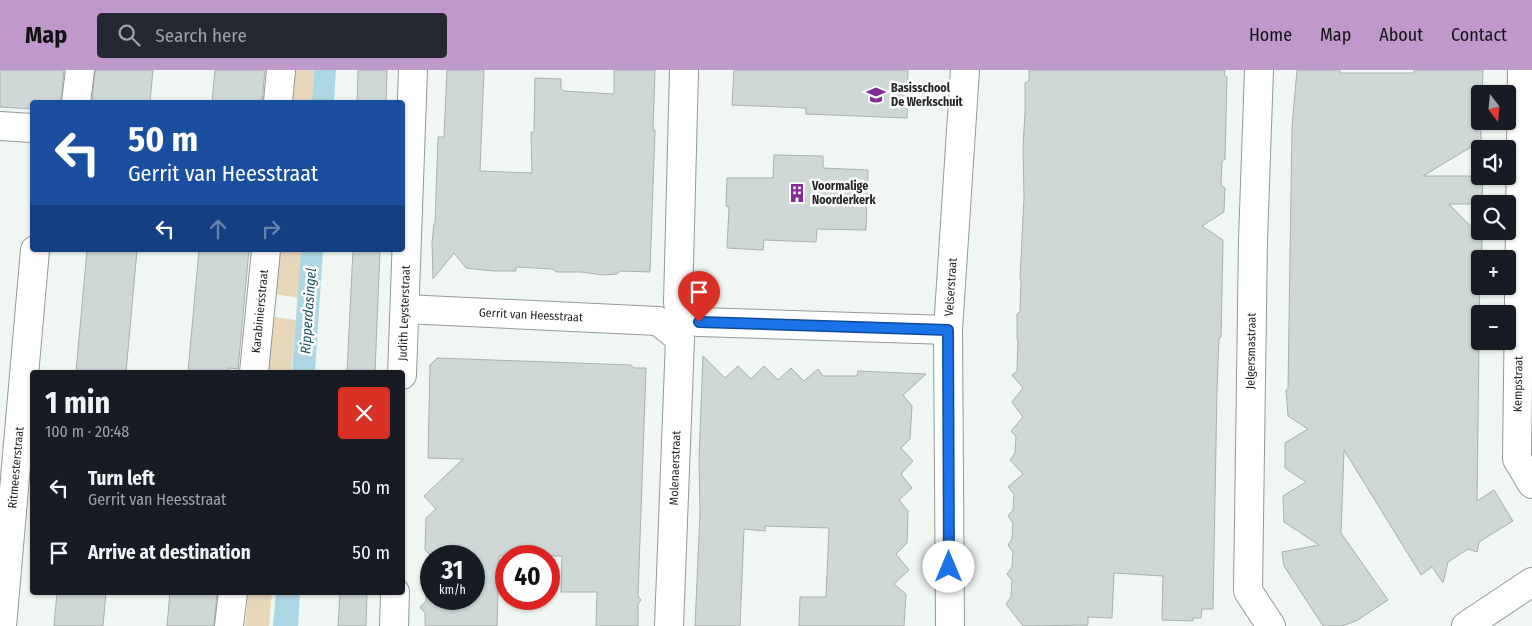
<!DOCTYPE html>
<html lang="en">
<head>
<meta charset="utf-8">
<style>
	:root { --surface:#171b24; --page:#242831; --text:#f1f3f6; --muted:#9ea1a6; --accent:#c099cb }
	body { margin:0; font-family:"Fira Sans Condensed",sans-serif; background:var(--page); color:var(--text); height:100vh; display:flex; flex-direction:column; font-size:19px; white-space:nowrap }
	* { box-sizing:border-box; margin:0 }
	p { font-size:16px; color:var(--muted) }
	.icon { flex:none; width:28px; height:28px; fill:none; stroke:currentColor; stroke-width:2; stroke-linecap:round; stroke-linejoin:round }
	.map { position:relative; flex:1; overflow:hidden }
	.side { position:absolute; left:30px; top:300px; width:375px; height:225px; display:flex; flex-direction:column; background:var(--surface); border-radius:5px; box-shadow:0 1px 4px #0004 }
	.side>* { flex:none }
	.hud { position:absolute; left:30px; top:30px; width:375px; height:152px; border-radius:5px; box-shadow:0 1px 4px #0004; background:#1a4fa0; color:#fff; overflow:hidden }
	.needle { width:32px; rotate:164deg }
	.buttons { position:absolute; left:1471px; top:15px; display:grid; gap:10px }
	.buttons a { display:grid; place-items:center; width:45px; height:45px; border-radius:5px; background:var(--surface); box-shadow:0 1px 4px #0004; font-size:25px }
	.speed { position:absolute; left:420px; top:475px; display:flex; gap:10px; font-size:25px; font-weight:700; text-align:center }
	.speed>* { display:grid; place-content:center; width:65px; height:65px; border-radius:50%; background:var(--surface); box-shadow:0 1px 4px #0004; line-height:1 }
	.speed small { font-size:12px; font-weight:400 }
	.speed .limit { border:8px solid #d22; background:#fff; color:#111 }
	.pin { position:absolute; display:grid; place-items:center; width:42px; height:42px; color:#fff; margin:-51px -21px; border-radius:50% 50% 50% 0; rotate:-45deg; box-shadow:0 0 5px #0007 }
	.pin .icon { rotate:45deg }
	.me { position:absolute; width:55px; margin:-28px; rotate:0deg; stroke-linejoin:round; filter:drop-shadow(0 0 4px #0008) }
	.turn { display:flex; align-items:center; gap:18px; height:105px; padding:0 15px; font-size:22px }
	.turn .icon { width:65px; height:65px; stroke-width:2.5 }
	.turn b { display:block; font-size:35px; line-height:42px }
	.lanes { display:flex; align-items:center; height:48px; padding:0 15px; background:#0003; justify-content:center; gap:25px; direction:ltr }
	.lanes .off { opacity:.35 }
	.round { display:grid; place-items:center; flex:none; width:52px; height:52px; border-radius:5px; background:var(--page) }
	.summary { display:flex; align-items:center; justify-content:space-between; height:85px; padding:0 15px }
	h1 { font-size:30px; font-weight:700; line-height:38px }
	ul { padding:0; list-style:none }
	li { display:flex; align-items:center; gap:15px; height:65px; padding:0 15px }
	li div { flex:1 }
	li b { display:block; font-size:19px }
	li em { font-style:normal }
	header { display:flex; align-items:center; gap:30px; box-sizing:border-box; height:70px; padding:0 25px; background:var(--accent); color:#111 }
	header strong { font-size:24px }
	nav { display:flex; gap:28px; margin-inline-start:auto; font-size:18px }
	.search { width:350px; height:45px; background:var(--page); display:flex; align-items:center; gap:12px; box-sizing:border-box; padding:0 18px; border-radius:5px; color:var(--muted); font-size:19px }
	.map>svg:first-child { display:block }
</style>
</head>
<body>
<header>
<strong>Map</strong>
<div class="search"><svg class="icon" aria-label="search" viewBox="0 0 24 24"><circle cx="10" cy="10" r="6"/><path d="M15 15l6 6"/></svg>Search here</div>
<nav><a>Home</a><a>Map</a><a>About</a><a>Contact</a></nav>
</header>
<div class="map">
<svg width="1532" height="556" viewBox="0 0 1532 556">
	<rect width="100%" height="100%" fill="#f0f6f1"/>
	<g fill="#e8d7bb">
		<path d="M 295,0 L 314,0 L 312,32 L 292,32 Z"/>
		<path d="M 280,180 L 301,180 L 298,228 L 276,224 Z"/>
		<path d="M 274,247 L 296,250 L 291,302 L 268,302 Z"/>
		<path d="M 248,523 L 272,523 L 269,556 L 245,556 Z"/>
	</g>
	<g fill="#add7e3">
		<path d="M 314,0 L 336,0 L 334,32 L 312,32 Z"/>
		<path d="M 301,180 L 323,180 L 315,302 L 292,302 Z"/>
		<path d="M 276,523 L 300,523 L 298,556 L 273,556 Z"/>
	</g>
	<g fill="#ced8d6" stroke="#a8b1b0">
		<path d="M 0,0 L 64,0 L 61,32 L 32,32 L 32,39 L 0,37 Z"/>
		<path d="M 95,0 L 153,0 L 150,32 L 92,32 Z"/>
		<path d="M 215,0 L 265,0 L 262,32 L 212,32 Z"/>
		<path d="M 358,0 L 387,0 L 386,32 L 357,32 Z"/>
		<path d="M 447,0 L 484,0 L 480,101 L 532,103 L 531,62 L 534,62 L 535,8 L 561,9 L 561,19 L 563,20 L 563,21 L 614,24 L 614,0 L 655,0 L 653,60 L 655,60 L 650,202 L 620,201 L 617,204 L 604,205 L 581,202 L 556,202 L 553,199 L 516,197 L 516,201 L 493,201 L 466,198 L 454,183 L 433,209 L 432,173 L 434,154 L 435,153 L 438,67 L 444,67 Z"/>
		<path d="M 734,0 L 908,0 L 907,48 L 806,44 L 806,38 L 732,35 Z"/>
		<path d="M 1029,0 L 1225,0 L 1224,5 L 1227,7 L 1225,89 L 1222,91 L 1221,115 L 1225,118 L 1224,142 L 1202,156 L 1223,170 L 1221,267 L 1219,268 L 1217,319 L 1213,539 L 1202,539 L 1201,548 L 1193,548 L 1193,551 L 1162,550 L 1163,506 L 1114,503 L 1112,548 L 1088,547 L 1088,555 L 1023,556 L 1006,534 L 1011,527 L 1012,510 L 1007,504 L 1012,497 L 1013,482 L 1008,475 L 1012,469 L 1013,453 L 1008,446 L 1013,440 L 1014,424 L 1008,417 L 1023,404 L 1010,390 L 1015,383 L 1016,367 L 1011,361 L 1023,347 L 1012,332 L 1023,318 L 1012,305 L 1017,301 L 1018,270 L 1017,269 L 1017,244 L 1020,242 L 1021,210 L 1020,209 L 1024,127 L 1023,77 L 1025,42 L 1025,13 L 1029,11 Z"/>
		<path d="M 1297,0 L 1340,0 L 1340,3 L 1414,3 L 1414,0 L 1483,0 L 1482,24 L 1480,24 L 1481,71 L 1423,106 L 1483,106 L 1482,134 L 1449,134 L 1482,168 L 1482,189 L 1480,189 L 1477,431 L 1494,420 L 1513,451 L 1479,472 L 1477,482 L 1468,479 L 1448,492 L 1443,513 L 1432,497 L 1421,505 L 1344,380 L 1341,463 L 1388,530 L 1356,551 L 1342,556 L 1323,556 L 1284,496 L 1282,482 L 1319,475 L 1284,452 L 1283,426 L 1306,412 L 1285,398 L 1285,373 L 1308,359 L 1288,346 L 1286,320 L 1288,319 L 1292,57 Z"/>
		<path d="M 774,85 L 823,86 L 823,98 L 868,100 L 866,160 L 817,159 L 816,172 L 764,170 L 763,180 L 727,178 L 729,137 L 726,136 L 727,108 L 773,108 Z"/>
		<path d="M 87,180 L 137,180 L 126,302 L 76,302 Z"/>
		<path d="M 199,180 L 249,180 L 238,299 L 229,298 L 229,302 L 188,302 Z"/>
		<path d="M 353,180 L 380,180 L 375,302 L 347,302 Z"/>
		<path d="M 703,286 L 725,308 L 738,296 L 751,309 L 764,296 L 778,310 L 791,298 L 804,311 L 818,299 L 823,306 L 857,306 L 858,301 L 926,304 L 903,325 L 912,336 L 910,369 L 901,378 L 913,391 L 901,404 L 912,418 L 899,430 L 908,441 L 907,473 L 896,484 L 909,500 L 894,514 L 906,524 L 904,556 L 799,556 L 800,527 L 826,527 L 829,458 L 765,456 L 765,461 L 744,459 L 740,556 L 695,556 L 700,443 L 699,389 Z"/>
		<path d="M 437,288 L 631,295 L 634,298 L 646,298 L 638,526 L 641,530 L 638,534 L 638,556 L 596,556 L 597,522 L 561,522 L 562,486 L 499,486 L 497,556 L 425,556 L 425,543 L 420,537 L 426,531 L 427,508 L 421,502 L 431,493 L 431,529 L 474,529 L 474,486 L 431,486 L 425,480 L 426,448 L 436,439 L 424,426 L 463,389 L 428,388 L 430,295 Z"/>
		<path d="M 57,522 L 106,522 L 103,556 L 54,556 Z"/>
		<path d="M 170,522 L 217,522 L 214,556 L 167,556 Z"/>
		<path d="M 340,522 L 367,522 L 366,556 L 338,556 Z"/>
	</g>
	<g fill="none" stroke-linecap="round" stroke-linejoin="round">
		<g stroke="#949a95" stroke-width="30">
			<g id="street">
				<path d="M 684,0 L 678,233 L 699,252"/>
				<path d="M 1259,0 L 1253,170 L 1248,521 L 1271,556"/>
				<path d="M 1522,0 L 1517,389 L 1532,414"/>
				<path d="M 76,32 L 80,0"/>
				<path d="M 278,32 L 281,0"/>
				<path d="M 0,56 L 32,58"/>
				<path id="s1" d="M 405,239 L 658,251"/>
				<path d="M 658,251 L 680,269 L 669,556"/>
				<path d="M 699,252 L 948,260"/>
				<path id="s2" d="M 254,302 L 266,180"/>
				<path id="s3" d="M 402,305 L 413,0"/>
				<path id="s4" d="M 2,556 L 35,180"/>
				<path d="M 229,556 L 233,522"/>
				<path d="M 394,556 L 395,522"/>
				<path d="M 1466,556 L 1532,512"/>
			</g>
		</g>
		<g stroke="#949a95" stroke-width="30">
			<g id="secondary">
				<path id="s5" d="M 950,556 L 948,260 L 965,0"/>
			</g>
		</g>
		<use href="#street" stroke="#fff" stroke-width="28"/>
		<use href="#secondary" stroke="#fff" stroke-width="28"/>
	</g>
	<g fill="none" stroke-linecap="round" stroke-linejoin="round">
		<g stroke="#114b97" stroke-width="12">
			<path id="route" d="M 699,252 L 948,260 L 949,497"/>
		</g>
		<use href="#route" stroke="#1a73e8" stroke-width="9"/>
	</g>
	<defs>
		<g id="school-bare" transform="scale(1.5)"><path d="M0-5L7-2L0 1L-7-2ZM-4 1L0 2.5L4 1V4Q0 6-4 4Z" fill="#842a97" stroke="#fff" stroke-width="2.5" paint-order="stroke"/></g>
		<g id="building-bare" transform="scale(1.5)"><path d="M-4-6H4V6H1V3H-1V6H-4ZM-2.5-4.3h1.7v1.8h-1.7ZM.8-4.3h1.7v1.8H.8ZM-2.5-1h1.7V.8h-1.7ZM.8-1h1.7V.8H.8Z" fill="#842a97" stroke="#fff" stroke-width="2.5" paint-order="stroke"/></g>
	</defs>
	<g fill-rule="evenodd">
		<use href="#school-bare" x="876" y="25"/>
		<use href="#building-bare" x="797" y="123"/>
	</g>
	<g text-anchor="middle" stroke-width="5" stroke-linejoin="round" paint-order="stroke">
		<g font-size="12" font-weight="bold" fill="#252725" stroke="#fff" text-anchor="start">
			<text x="891" y="22">Basisschool<tspan x="891" dy="14">De Werkschuit</tspan></text>
			<text x="812" y="120">Voormalige<tspan x="812" dy="14">Noorderkerk</tspan></text>
		</g>
		<g font-size="12" fill="#252725" stroke="#fff">
			<text dy="4" stroke="none"><textPath href="#s5" startOffset="339">Velserstraat</textPath></text>
			<text dy="4" stroke="none"><textPath href="#s2" startOffset="61">Karabiniersstraat</textPath></text>
			<text dy="4" stroke="none"><textPath href="#s3" startOffset="62">Judith Leysterstraat</textPath></text>
			<text dy="4" stroke="none"><textPath href="#s1" startOffset="126">Gerrit van Heesstraat</textPath></text>
			<text transform="translate(1251 281) rotate(-89)" y="4">Jelgersmastraat</text>
			<text transform="translate(1518 314) rotate(-89)" y="4">Kempstraat</text>
			<text dy="4" stroke="none"><textPath href="#s4" startOffset="159">Ritmeesterstraat</textPath></text>
			<text transform="translate(675 398) rotate(-88)" y="4">Molenaerstraat</text>
		</g>
		<g font-size="14" font-style="italic" fill="#18515f" stroke="#fff">
			<text transform="translate(308 241) rotate(-86)" y="5">Ripperdasingel</text>
		</g>
	</g>
</svg>
<div class="buttons">
<a><svg class="needle" viewBox="-14 -14 28 28"><path d="M0-13l5 13h-10z" fill="#e53935"/><path d="M0 13l5-13h-10z" fill="#9ea1a6"/></svg></a>
<a><svg class="icon" aria-label="sound" viewBox="0 0 24 24"><path d="M4 9h4l5-4v14l-5-4H4zM17 9q2 3 0 6"/></svg></a>
<a><svg class="icon" aria-label="search" viewBox="0 0 24 24"><circle cx="10" cy="10" r="6"/><path d="M15 15l6 6"/></svg></a>
<a>+</a>
<a>−</a>
</div>
<div class="speed"><div>31<small>km/h</small></div><div class="limit">40</div></div>
<div class="pin" style="left:699px;top:252px;background:#d93025"><svg class="icon" aria-label="arrive" viewBox="0 0 24 24"><path d="M6 21V4h12l-3 4 3 4H6"/></svg></div>
<svg class="me" style="left:949px;top:497px" viewBox="-20 -20 40 40"><circle r="19" fill="#fff"/><path d="M0-13L10 11 0 6-10 11z" fill="#1a73e8"/></svg>
<div class="hud">
<div class="turn"><svg class="icon" aria-label="left" viewBox="0 0 24 24"><path d="M17 20v-9H6M10 6l-5 5 5 5"/></svg><div><b>50 m</b>Gerrit van Heesstraat</div></div>
<div class="lanes"><svg class="icon" aria-label="left" viewBox="0 0 24 24"><path d="M17 20v-9H6M10 6l-5 5 5 5"/></svg><svg class="icon off" aria-label="ahead" viewBox="0 0 24 24"><path d="M12 20V5M6 11l6-6 6 6"/></svg><svg class="icon off" aria-label="right" viewBox="0 0 24 24"><path d="M7 20v-9h11M14 6l5 5-5 5"/></svg></div>
</div>
<section class="side">
<div class="summary"><div><h1>1 min</h1><p>100 m · 20:48</p></div><a class="round" style="background:#d93025;color:#fff"><svg class="icon" aria-label="close" viewBox="0 0 24 24"><path d="M6 6l12 12M18 6L6 18"/></svg></a></div>
<ul>
<li><svg class="icon" aria-label="left" viewBox="0 0 24 24"><path d="M17 20v-9H6M10 6l-5 5 5 5"/></svg><div><b>Turn left</b><p>Gerrit van Heesstraat</p></div><em>50 m</em></li>
<li><svg class="icon" aria-label="arrive" viewBox="0 0 24 24"><path d="M6 21V4h12l-3 4 3 4H6"/></svg><div><b>Arrive at destination</b></div><em>50 m</em></li>
</ul>
</section>
</div>
</body>
</html>
